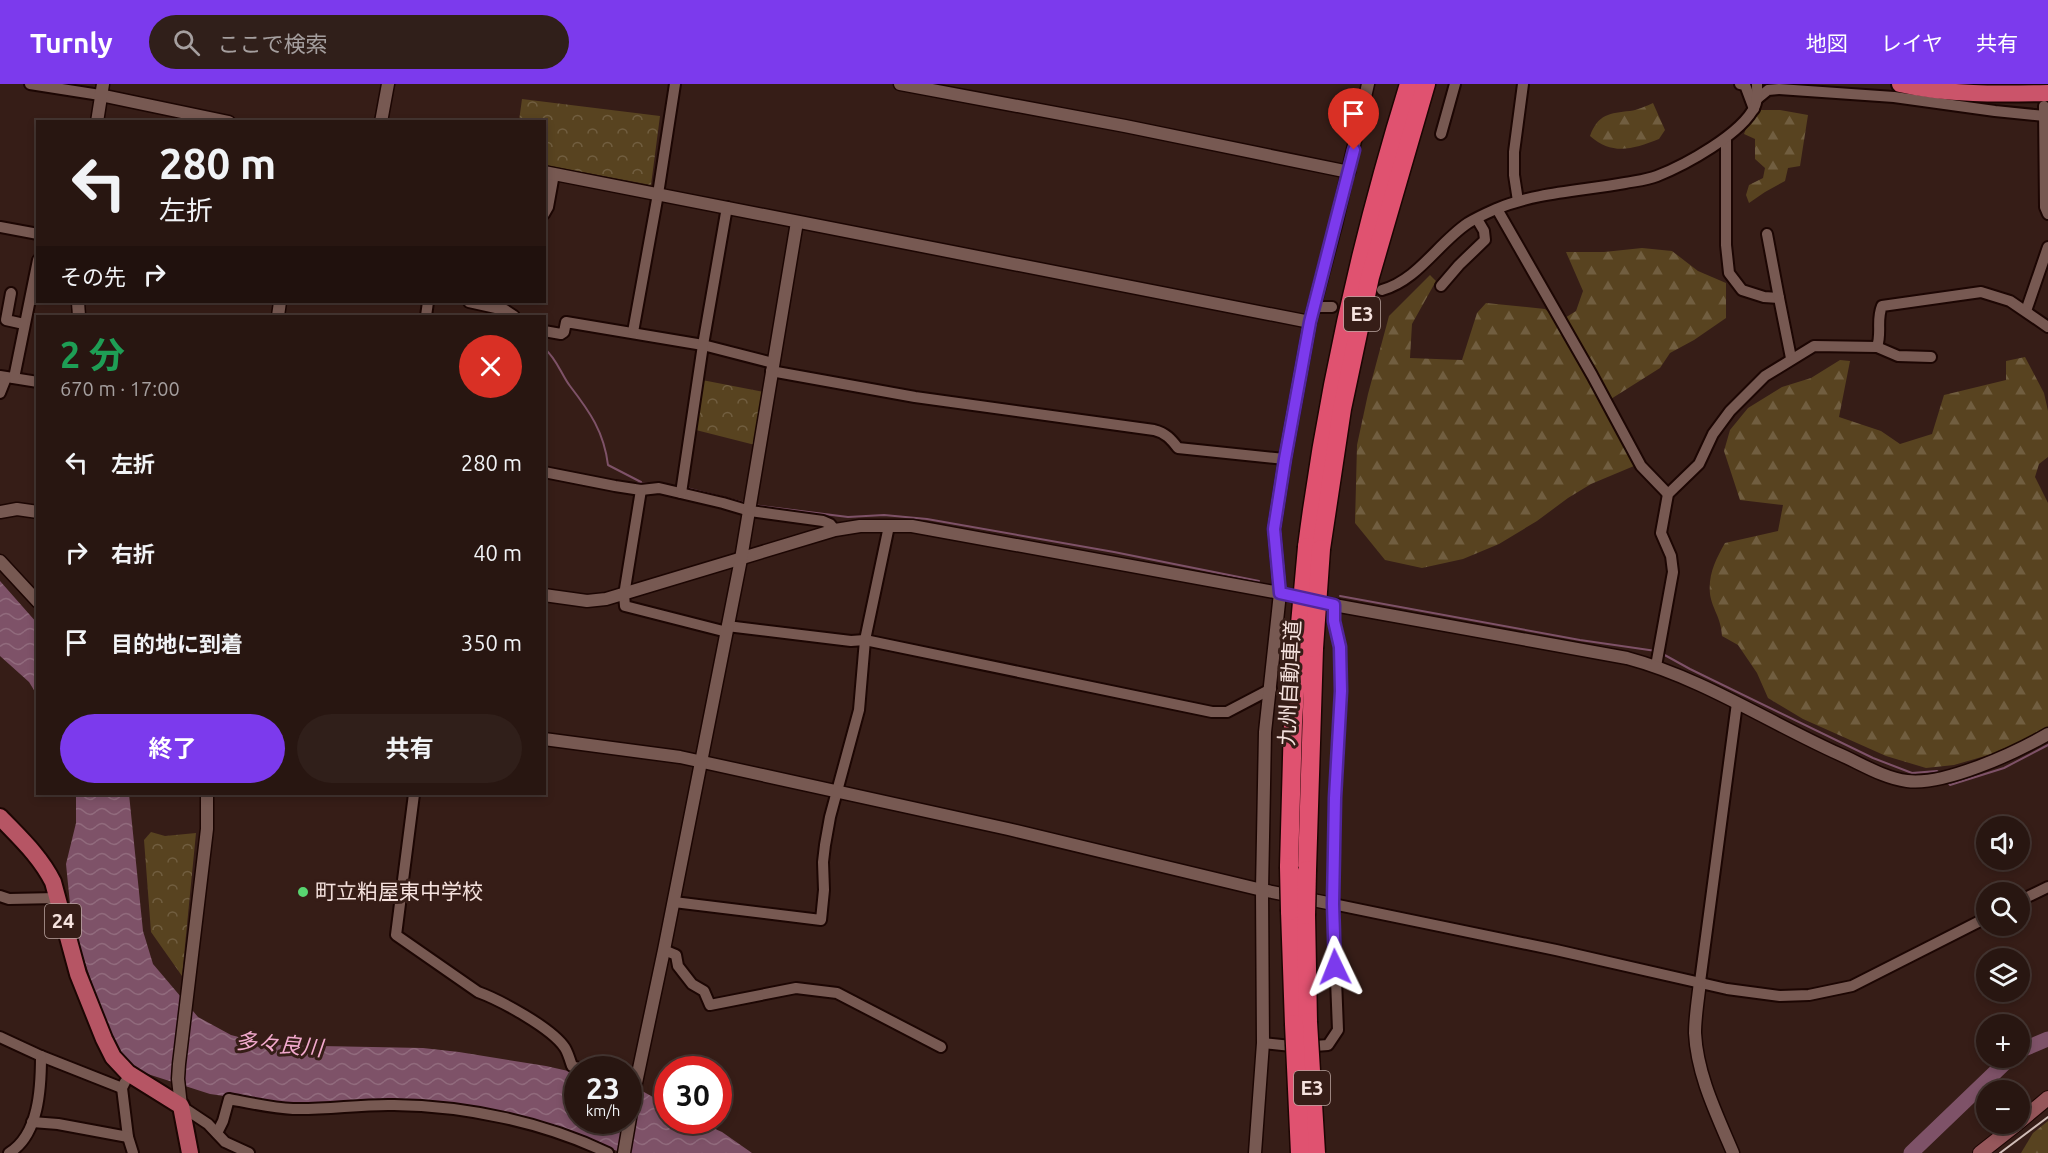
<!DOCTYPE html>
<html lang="ja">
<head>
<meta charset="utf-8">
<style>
	:root { --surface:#281611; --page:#301f1a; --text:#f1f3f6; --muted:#a59f9f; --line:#443531; --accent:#7c3aed }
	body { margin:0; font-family:Ubuntu,"Noto Sans JP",sans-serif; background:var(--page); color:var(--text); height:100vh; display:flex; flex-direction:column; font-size:22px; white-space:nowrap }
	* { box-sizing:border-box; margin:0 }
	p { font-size:20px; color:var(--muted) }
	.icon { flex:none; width:33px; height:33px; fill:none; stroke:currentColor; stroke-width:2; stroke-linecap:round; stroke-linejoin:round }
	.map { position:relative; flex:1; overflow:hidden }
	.drawer { position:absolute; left:36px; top:231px; width:510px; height:480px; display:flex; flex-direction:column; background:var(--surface); border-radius:0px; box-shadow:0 3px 9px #0003,0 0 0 2px var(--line) }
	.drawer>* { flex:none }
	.banner { position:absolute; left:36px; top:36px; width:510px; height:183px; border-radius:0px; box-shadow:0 3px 9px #0003,0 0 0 2px var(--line); background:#281611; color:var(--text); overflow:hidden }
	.fabs { position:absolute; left:1976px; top:732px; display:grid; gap:12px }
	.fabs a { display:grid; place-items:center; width:54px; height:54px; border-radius:50%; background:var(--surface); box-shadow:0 3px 9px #0003,0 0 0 2px var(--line); font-size:30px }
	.speed { position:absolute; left:564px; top:972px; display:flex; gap:12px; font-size:30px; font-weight:700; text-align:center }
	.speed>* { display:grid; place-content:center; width:78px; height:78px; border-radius:50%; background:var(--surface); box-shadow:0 3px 9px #0003,0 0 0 2px var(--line); line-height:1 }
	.speed small { font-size:15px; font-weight:400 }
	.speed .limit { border:9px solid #d22; background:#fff; color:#111 }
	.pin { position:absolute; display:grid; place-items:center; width:51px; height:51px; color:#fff; margin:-62px -26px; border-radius:50% 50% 50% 0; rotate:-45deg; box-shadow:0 0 6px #0007 }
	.pin .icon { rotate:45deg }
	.me { position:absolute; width:66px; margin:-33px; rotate:358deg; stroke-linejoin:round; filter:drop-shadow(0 0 4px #0008) }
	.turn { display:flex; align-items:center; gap:21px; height:126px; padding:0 24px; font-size:27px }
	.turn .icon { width:78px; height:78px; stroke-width:2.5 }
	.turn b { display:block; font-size:42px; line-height:51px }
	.then { display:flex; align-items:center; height:57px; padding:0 24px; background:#0003; gap:12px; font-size:22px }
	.round { display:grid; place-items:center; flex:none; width:63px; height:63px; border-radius:32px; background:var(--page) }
	.head { display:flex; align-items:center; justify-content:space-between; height:102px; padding:0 24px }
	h1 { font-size:36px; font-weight:700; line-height:45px; color:#1e9e55 }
	.cta { display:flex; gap:12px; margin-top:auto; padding:12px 24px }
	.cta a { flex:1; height:69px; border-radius:36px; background:var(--accent); color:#fff; font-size:24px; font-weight:700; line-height:69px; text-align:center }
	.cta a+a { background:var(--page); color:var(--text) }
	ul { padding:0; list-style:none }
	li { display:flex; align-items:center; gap:18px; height:90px; padding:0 24px }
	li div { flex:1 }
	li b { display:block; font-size:22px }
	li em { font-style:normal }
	header { display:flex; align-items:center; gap:36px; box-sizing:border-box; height:84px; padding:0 30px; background:var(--accent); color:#fff }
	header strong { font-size:28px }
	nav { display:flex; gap:33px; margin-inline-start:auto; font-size:21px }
	.search { width:420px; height:54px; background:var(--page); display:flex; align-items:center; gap:15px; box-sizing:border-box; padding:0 21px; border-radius:33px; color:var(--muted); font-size:22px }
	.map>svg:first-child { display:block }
</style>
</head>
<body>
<header>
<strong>Turnly</strong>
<div class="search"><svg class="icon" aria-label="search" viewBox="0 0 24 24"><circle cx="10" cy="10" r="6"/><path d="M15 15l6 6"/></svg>ここで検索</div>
<nav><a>地図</a><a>レイヤ</a><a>共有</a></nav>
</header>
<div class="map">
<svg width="2048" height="1069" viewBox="0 0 2048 1069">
	<defs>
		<pattern id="forest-firs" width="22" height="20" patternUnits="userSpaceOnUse" patternTransform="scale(1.5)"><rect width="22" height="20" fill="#584320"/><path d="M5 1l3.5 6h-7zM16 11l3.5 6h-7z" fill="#715e40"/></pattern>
		<pattern id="park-crowns" width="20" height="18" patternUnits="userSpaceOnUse" patternTransform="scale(1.5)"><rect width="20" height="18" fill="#584320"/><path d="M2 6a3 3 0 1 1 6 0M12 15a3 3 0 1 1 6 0" fill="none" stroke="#715e40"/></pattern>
		<pattern id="water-waves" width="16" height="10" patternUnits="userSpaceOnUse" patternTransform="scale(1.5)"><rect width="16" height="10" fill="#7e5268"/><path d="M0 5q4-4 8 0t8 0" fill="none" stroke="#916b7d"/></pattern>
	</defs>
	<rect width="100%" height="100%" fill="#361d17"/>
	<g fill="url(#forest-firs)">
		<path d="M 1653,19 L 1665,46 L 1659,55 C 1633,65 1613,72 1590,52 C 1598,30 1610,29 1630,27 C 1638,26 1646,22 1653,19 Z"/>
		<path d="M 1761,26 L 1780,26 L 1808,31 L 1800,82 L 1788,84 L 1785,97 L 1765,108 L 1749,119 L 1746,111 L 1749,101 L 1763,94 L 1765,84 L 1755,75 L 1755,55 L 1744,50 L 1748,39 Z"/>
		<path d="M 1642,164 L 1672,167 L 1698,187 L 1726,199 L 1726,234 L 1694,256 L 1670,269 L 1660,284 L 1603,320 L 1634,382 L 1591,400 L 1568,414 L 1537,437 L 1499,460 L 1463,475 L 1422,484 L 1385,476 L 1355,439 L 1357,361 L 1368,310 L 1389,232 L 1430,191 L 1436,197 L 1412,240 L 1410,274 L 1462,276 L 1477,229 L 1486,219 L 1545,225 L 1560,237 L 1576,227 L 1583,207 L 1566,168 L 1604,168 Z"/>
		<path d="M 2025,273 L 2044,309 L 2048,327 L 2048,373 L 2039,380 L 2035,393 L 2048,419 L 2048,646 L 2025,663 L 1999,668 L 1954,681 L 1926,684 L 1886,672 L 1803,635 L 1768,614 L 1757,589 L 1738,561 L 1722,552 C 1721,533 1712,525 1710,510 C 1708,490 1716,475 1725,459 L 1778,447 L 1783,421 L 1740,416 L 1724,367 L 1730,346 L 1748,324 L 1782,303 L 1811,294 L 1840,276 L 1850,277 L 1839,333 L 1881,347 L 1900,360 L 1932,350 L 1944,311 L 2006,296 L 2006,277 Z"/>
		<path d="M 2048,1037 L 2048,1069 L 2021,1069 L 2033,1049 Z"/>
	</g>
	<g fill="url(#park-crowns)">
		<path d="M 522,15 L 660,32 L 651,101 L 545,81 L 544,38 L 519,37 Z"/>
		<path d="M 702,296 L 764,308 L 755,361 L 692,345 Z"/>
		<path d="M 151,748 L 165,752 L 196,749 L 182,892 L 151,848 L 144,756 Z"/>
	</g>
	<g fill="url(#water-waves)">
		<path d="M 0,497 L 37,539 L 37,611 L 29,598 L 0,572 Z"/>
		<path d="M 76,710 L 129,710 L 143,847 L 153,880 L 198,933 L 231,951 L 270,961 L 423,964 L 459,968 L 546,982 L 577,989 L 578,1036 L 628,1036 L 629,1003 L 644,1008 L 667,1021 L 668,1036 L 697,1037 L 722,1048 L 752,1069 L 622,1069 L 568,1047 L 516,1031 L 456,1022 L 400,1017 L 273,1019 L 210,1010 L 132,985 L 118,967 L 103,932 L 72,840 L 66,780 L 76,739 Z"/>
	</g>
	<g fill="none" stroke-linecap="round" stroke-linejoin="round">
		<g stroke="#7e5268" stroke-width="2">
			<path d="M 544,264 C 557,275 561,290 570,302 C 590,328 604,348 608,381 L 641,398"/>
			<path d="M 22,290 L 38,292"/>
			<path d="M 630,399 L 651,400"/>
			<path d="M 686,404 L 745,419"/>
			<path d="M 753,421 L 848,433 L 884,431 L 927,435 L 1114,468 L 1259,497"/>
			<path d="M 1340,512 L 1580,556 L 1656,567"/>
			<path d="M 1661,569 L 1690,585 L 1873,674 L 1912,689 L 1937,687 L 1941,691"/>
			<path d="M 1947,697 L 1950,701 L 2004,684 L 2048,661"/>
		</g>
		<g stroke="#7e5268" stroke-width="15">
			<path d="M 2019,967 L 2048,955"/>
			<path d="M 1911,1069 L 2010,974"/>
		</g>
		<g stroke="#1c0603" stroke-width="14">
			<g id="minor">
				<path d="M 30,0 L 100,11"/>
				<path d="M 1740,0 L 1745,1 L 1754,25"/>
				<path d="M 1757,15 L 1768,6 L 1779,5 L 1894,13 L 1995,27 L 2045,32"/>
				<path d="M 2044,22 L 2045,123 L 2048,130"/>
				<path d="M 1441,50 L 1455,0"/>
				<path d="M 1726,56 L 1726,161 L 1729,189 L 1742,206 L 1764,213 L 1779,214 L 1791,274"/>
				<path d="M 1518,117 L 1514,91 L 1514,68 L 1523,0"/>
				<path d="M 1497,125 L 1592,291 L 1641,382 L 1668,410"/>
				<path d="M 544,130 L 548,123 L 554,90"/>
				<path d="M 0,143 L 38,150"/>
				<path d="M 1767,150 L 1779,214"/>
				<path d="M 1441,202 L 1459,181 L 1485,156 L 1484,147 L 1477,135"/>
				<path d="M 1382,206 C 1418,196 1438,159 1468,139 C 1476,134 1487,129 1496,125 C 1537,108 1582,107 1625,99 C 1635,97 1647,96 1657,92 C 1685,81 1742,50 1755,22 C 1758,15 1757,8 1757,0"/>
				<path d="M 11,209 L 6,236 L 24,240"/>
				<path d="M 469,218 L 505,226 L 514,232"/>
				<path d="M 1315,223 L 1332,223"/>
				<path d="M 2026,227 L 2048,163"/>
				<path d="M 426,232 L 428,218"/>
				<path d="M 544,247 L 561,250 L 564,248 L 566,238 L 703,261 L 773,279"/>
				<path d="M 633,248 L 658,110 L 675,0"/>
				<path d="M 1877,263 L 1898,272 L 1931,273"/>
				<path d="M 771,287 L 915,313 L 1154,346 C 1166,349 1171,355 1178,364 L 1285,375"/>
				<path d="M 0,292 L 38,298"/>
				<path d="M 14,294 L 38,176"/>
				<path d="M 0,309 L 6,294"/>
				<path d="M 544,388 L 615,402 L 641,406 L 659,404 L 723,419 L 750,427 L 823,437 L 830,440 L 835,446"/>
				<path d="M 641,406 L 624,511 L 625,522 L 727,548"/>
				<path d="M 681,409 L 703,261 L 727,123"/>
				<path d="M 727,542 L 851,557 L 865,556 L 1212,628 L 1227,628 L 1271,605"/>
				<path d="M 1656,582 L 1673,488 L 1671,472 L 1661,449 L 1668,410 L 1699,380 L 1713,350 L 1730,327 L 1765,292 L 1814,262 L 1877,263 C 1882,248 1876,236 1882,222 L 1981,208 L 2010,217 L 2048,243"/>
				<path d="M 414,710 L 396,851 L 478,908 C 500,916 552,944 565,964 C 568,969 570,976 572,982 L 585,986"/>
				<path d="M 0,812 L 9,815 L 57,814"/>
				<path d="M 2019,817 L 2048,803"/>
				<path d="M 674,818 L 821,836 L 824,806 L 823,778 L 825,761 L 830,733 L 859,626 L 865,556 L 889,442"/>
				<path d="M 1333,820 L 1556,866 L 1727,905 L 1780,912 L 1809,911 L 1852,902 L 1986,834"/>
				<path d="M 664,866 L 676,871 L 678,882 L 692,900 L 704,907 L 710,921 L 796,904 L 837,909 L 941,963"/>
				<path d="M 1700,898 L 1737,619"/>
				<path d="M 0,953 L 41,972 L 122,1004"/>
				<path d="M 1263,959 L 1301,963 L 1328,961 L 1338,946 L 1333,820 L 1335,714 L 1341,607 L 1340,563 L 1334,537 L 1334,521"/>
				<path d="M 125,998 L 122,1004 L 128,1053 L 133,1069"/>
				<path d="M 181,1022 L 208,1040 L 225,1058 L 249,1069"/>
				<path d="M 32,1038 L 58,1040 L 128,1053"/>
				<path d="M 217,1049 L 223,1037 L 229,1015 C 250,1019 272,1024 293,1025 C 327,1026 361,1020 394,1021 C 466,1022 543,1038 608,1069"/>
				<path d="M 9,1069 C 39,1051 41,1004 41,972"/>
			</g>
		</g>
		<g stroke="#1c0603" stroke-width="15">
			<g id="tertiary">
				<path d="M 900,0 L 1125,42 L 1349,88"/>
				<path d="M 100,11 L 229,38"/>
				<path d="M 97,38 L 103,0"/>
				<path d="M 381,38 L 388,0"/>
				<path d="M 544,88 L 1310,238"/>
				<path d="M 78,218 L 79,232"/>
				<path d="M 278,232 L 280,218"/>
				<path d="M 0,428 L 17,425 L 38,428"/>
				<path d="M 0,477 L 38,518"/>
				<path d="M 544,511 L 587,517 L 606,515 L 835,446 L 860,442 L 912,442 L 1280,509 L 1334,521 L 1627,574 C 1702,594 1768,638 1839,670 C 1860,679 1883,694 1907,697 C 1944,702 2015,669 2048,650"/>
				<path d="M 544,655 L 680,673 L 1008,745 L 1262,806 L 1333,820"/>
				<path d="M 1700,898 C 1698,915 1695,933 1695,949 C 1697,991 1717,1031 1733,1069"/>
				<path d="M 181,1022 L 178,995 L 179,980 L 207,745 L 207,710"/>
				<path d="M 624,1069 L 636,999 L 664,866 L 741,475 L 797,138"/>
				<path d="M 1255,1069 L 1263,959 L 1262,806 L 1265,648 L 1280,509 L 1274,445 L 1285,375 L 1310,238 L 1336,140 L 1368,0"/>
			</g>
		</g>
		<g stroke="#1c0603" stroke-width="16">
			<g id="secondary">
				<path d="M 2019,1038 L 2048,1014"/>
				<path d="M 1980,1069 L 2017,1040"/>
			</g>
		</g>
		<g stroke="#1c0603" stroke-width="20">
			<path id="primary" d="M 0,733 C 20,754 40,772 53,798 L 78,890 L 104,955 L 113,973 L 128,989 L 181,1022 L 190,1069"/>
		</g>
		<g stroke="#1c0603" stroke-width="20">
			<path id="trunk" d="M 1900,0 C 1947,11 1999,10 2048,9"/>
		</g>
		<g stroke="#1c0603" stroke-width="21">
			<g id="motorway">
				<path d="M 1307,463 C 1327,306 1362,152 1409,0"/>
				<path d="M 1321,465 L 1342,325 L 1370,193 L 1426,0"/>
				<path d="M 1289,783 L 1293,638 L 1298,562"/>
				<path d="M 1307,786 L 1314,564"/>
				<path d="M 1290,827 L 1294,940"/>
				<path d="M 1306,831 L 1308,938"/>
			</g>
		</g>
		<use href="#minor" stroke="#775952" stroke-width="10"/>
		<use href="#tertiary" stroke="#775952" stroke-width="12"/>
		<use href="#secondary" stroke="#96575b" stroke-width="14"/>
		<use href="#primary" stroke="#b65564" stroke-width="16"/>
		<use href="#trunk" stroke="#cb546a" stroke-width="16"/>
		<use href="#motorway" stroke="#e05270" stroke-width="18"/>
		<path stroke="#d1bdb8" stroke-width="2" d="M 2000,1069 L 2048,1033"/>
		<g stroke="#1c0603" stroke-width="21" stroke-linecap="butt">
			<g id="motorway-bridge">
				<path d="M 1298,562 L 1307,463"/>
				<path d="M 1314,564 L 1321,465"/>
				<path d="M 1289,783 L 1290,827"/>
				<path d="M 1306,831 L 1307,786"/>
				<path d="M 1308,938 L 1316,1069"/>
				<path d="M 1294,940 L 1300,1069"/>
			</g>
		</g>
		<use href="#motorway-bridge" stroke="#e05270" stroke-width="18"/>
	</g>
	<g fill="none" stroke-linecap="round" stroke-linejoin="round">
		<g stroke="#51269a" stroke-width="15">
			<path id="route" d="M 1335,883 L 1333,820 L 1335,714 L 1341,607 L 1340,563 L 1334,537 L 1334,521 L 1280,509 L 1274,445 L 1285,375 L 1310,238 L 1354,66"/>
		</g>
		<use href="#route" stroke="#7c3aed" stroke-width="10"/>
	</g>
	<circle fill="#58d570" stroke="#361d17" stroke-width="2" cx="303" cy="808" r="6"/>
	<g text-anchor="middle" stroke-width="6" stroke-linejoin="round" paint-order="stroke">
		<g fill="#361d17" stroke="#bca7a2" stroke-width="1.5">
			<rect x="1344" y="213" width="36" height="34" rx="4.5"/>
			<rect x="45" y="820" width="36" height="34" rx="4.5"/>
			<rect x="1294" y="987" width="36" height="34" rx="4.5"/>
		</g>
		<g font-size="20" font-weight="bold" fill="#f5e2de">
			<text x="1362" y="237">E3</text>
			<text x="63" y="844">24</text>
			<text x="1312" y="1011">E3</text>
		</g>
		<g font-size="21" fill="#f5e2de" stroke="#361d17">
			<text transform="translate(1290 599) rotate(-87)" y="7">九州自動車道</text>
		</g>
		<g font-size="21" fill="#f5e2de" stroke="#361d17" text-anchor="start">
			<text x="315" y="815">町立粕屋東中学校</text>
		</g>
		<g font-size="22" font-style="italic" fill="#f2a9cd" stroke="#361d17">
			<text transform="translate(279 960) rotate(5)" y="8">多々良川</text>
		</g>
	</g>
</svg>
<div class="fabs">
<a><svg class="icon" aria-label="sound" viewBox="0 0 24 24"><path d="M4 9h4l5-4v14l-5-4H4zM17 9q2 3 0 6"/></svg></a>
<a><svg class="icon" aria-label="search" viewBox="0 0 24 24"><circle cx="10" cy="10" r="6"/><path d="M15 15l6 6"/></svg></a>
<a><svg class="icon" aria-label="layers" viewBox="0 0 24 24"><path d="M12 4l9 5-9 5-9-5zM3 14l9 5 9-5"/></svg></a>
<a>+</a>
<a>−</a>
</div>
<div class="speed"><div>23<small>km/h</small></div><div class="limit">30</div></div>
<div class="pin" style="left:1354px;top:66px;background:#d93025"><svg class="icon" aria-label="arrive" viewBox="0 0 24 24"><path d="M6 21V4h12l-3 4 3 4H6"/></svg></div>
<svg class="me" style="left:1335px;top:883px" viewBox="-20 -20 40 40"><path d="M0-17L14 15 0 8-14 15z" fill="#7c3aed" stroke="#fff" stroke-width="4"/></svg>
<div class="banner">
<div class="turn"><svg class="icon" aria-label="left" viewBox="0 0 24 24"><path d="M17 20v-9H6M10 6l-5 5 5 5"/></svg><div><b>280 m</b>左折</div></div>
<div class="then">その先<svg class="icon" aria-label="right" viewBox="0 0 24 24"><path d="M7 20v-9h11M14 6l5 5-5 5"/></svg></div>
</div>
<section class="drawer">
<div class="head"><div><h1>2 分</h1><p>670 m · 17:00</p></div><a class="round" style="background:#d93025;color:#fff"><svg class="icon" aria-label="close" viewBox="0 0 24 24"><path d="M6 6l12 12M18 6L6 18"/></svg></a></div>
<ul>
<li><svg class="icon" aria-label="left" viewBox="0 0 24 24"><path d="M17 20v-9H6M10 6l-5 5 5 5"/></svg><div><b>左折</b></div><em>280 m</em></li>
<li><svg class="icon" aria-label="right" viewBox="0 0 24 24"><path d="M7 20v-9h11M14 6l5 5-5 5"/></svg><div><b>右折</b></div><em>40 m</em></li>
<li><svg class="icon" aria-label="arrive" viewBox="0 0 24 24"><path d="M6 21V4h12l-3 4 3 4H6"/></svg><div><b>目的地に到着</b></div><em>350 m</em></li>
</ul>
<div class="cta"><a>終了</a><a>共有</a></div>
</section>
</div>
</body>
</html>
